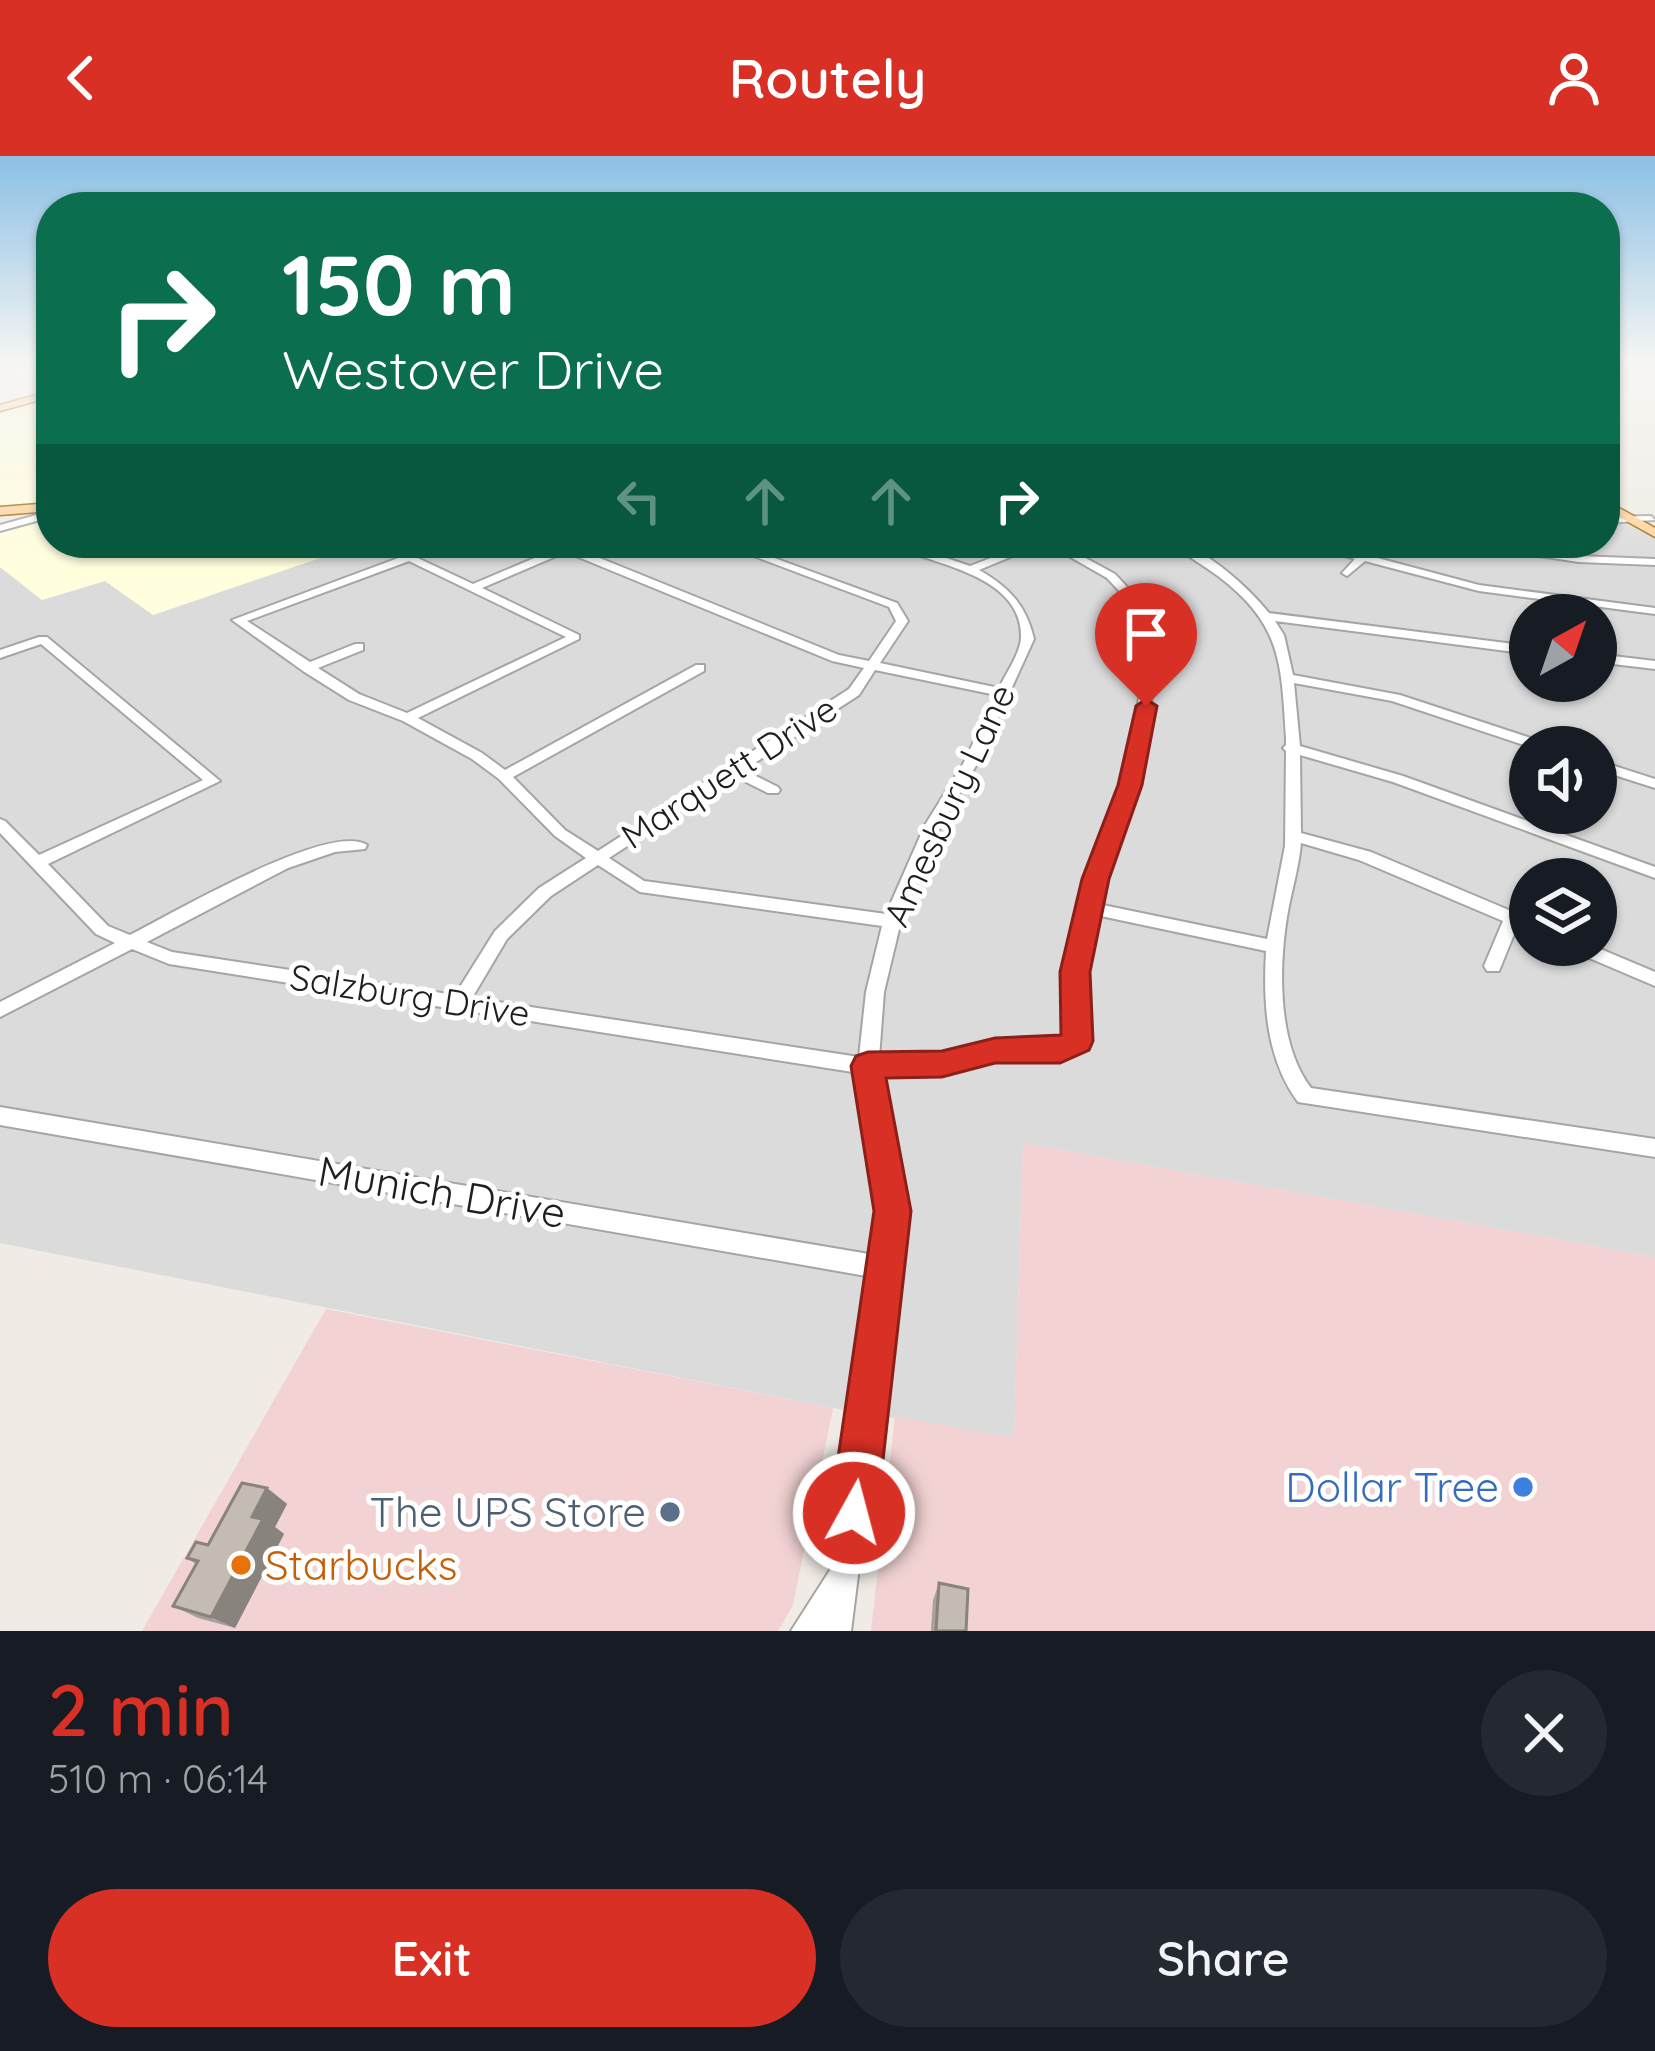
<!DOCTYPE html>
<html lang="en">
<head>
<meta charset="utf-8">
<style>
	:root { --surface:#171b24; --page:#242831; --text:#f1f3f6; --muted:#9ea1a6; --accent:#d93025 }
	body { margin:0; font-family:Quicksand,sans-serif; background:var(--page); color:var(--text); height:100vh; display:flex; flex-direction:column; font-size:45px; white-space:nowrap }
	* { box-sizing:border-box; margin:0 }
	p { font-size:39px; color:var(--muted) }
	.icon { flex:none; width:66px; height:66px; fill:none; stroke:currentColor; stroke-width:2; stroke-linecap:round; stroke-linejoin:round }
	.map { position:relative; height:1475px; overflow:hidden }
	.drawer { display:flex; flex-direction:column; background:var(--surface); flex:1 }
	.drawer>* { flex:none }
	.banner { position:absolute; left:36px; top:36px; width:1584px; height:366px; border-radius:48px; box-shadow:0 3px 9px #0004; background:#0b6e4f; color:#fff; overflow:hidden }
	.needle { width:78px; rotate:40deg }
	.buttons { position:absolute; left:1509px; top:438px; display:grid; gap:24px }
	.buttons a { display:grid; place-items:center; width:108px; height:108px; border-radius:50%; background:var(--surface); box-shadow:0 3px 9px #0004; font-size:60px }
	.pin { position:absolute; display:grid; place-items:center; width:102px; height:102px; color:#fff; margin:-123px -51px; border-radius:50% 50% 50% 0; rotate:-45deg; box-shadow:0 0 12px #0007 }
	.pin .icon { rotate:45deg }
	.me { position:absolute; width:132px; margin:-66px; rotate:7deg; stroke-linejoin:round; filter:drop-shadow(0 0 9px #0008) }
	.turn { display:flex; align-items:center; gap:42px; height:252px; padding:0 48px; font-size:54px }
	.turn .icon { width:156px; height:156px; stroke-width:2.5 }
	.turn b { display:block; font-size:84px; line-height:102px }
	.lanes { display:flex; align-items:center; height:114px; padding:0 48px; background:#0003; justify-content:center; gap:60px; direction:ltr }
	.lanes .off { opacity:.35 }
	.round { display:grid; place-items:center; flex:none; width:126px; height:126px; border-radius:63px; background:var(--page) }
	.headline { display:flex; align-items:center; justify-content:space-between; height:204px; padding:0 48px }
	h1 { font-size:72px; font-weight:600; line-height:90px; color:var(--accent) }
	.cta { display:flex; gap:24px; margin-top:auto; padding:24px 48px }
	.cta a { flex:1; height:138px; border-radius:72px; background:var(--accent); color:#fff; font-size:48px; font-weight:600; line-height:138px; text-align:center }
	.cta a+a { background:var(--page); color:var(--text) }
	header { display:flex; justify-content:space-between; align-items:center; height:156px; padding:0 48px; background:var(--accent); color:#fff; font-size:54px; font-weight:600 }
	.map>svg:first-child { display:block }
</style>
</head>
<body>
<header><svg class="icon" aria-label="back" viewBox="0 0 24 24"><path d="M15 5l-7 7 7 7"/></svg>Routely<svg class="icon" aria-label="person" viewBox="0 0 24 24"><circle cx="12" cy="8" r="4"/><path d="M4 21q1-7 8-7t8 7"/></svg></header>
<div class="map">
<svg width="1655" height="1475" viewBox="0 0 1655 1475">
	<rect width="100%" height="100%" fill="#f0ebe4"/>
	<path fill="#dcdbdb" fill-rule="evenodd" d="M 1605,351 L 1655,379 L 1655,1101 L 1023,987 L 1014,1282 L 833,1252 L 0,1087 L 0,411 L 42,444 L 105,425 L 153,459 L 364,387 L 1605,387 ZM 1530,459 L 1596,459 L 1596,525 L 1530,525 ZM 1530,591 L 1596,591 L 1596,657 L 1530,657 ZM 1530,723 L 1596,723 L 1596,789 L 1530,789 Z"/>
	<g fill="#f2d2d2">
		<path d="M 1023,987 L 1655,1101 L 1655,1475 L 871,1475 L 895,1260 L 1014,1282 Z"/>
		<path d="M 326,1153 L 833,1252 L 793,1449 L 778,1475 L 142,1475 Z"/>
	</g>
	<g fill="#fffedd">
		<path d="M 51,242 L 51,347 L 6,352 L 0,348 L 0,258 Z"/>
		<path d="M 51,362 L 51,387 L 364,387 L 153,459 L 105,425 L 42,444 L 0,411 L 0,376 Z"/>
	</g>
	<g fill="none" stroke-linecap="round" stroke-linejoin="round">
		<g stroke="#a5a5a5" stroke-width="4">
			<g id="minor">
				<path d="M 18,209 L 17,210 L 0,214 L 0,210 Z"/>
				<path d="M 1605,209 L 1652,209 L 1649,211 Z"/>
				<path d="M 51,355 L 51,361 L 0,375 L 0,369 Z"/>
				<path d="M 1605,361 L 1651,360 L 1655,364 L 1605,367 Z"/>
				<path d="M 570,387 L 580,387 L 575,392 L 839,499 L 869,505 L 896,465 L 889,451 L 719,387 L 733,387 L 897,447 L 908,465 L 880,507 L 999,532 C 1006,517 1022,495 1021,479 C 1020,416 927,408 886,387 L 901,387 L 970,410 L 1030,387 L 1044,387 L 979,414 C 1009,431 1026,449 1034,483 L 977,608 L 941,669 L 901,765 L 884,836 L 879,902 L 942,900 L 995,887 L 1058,886 L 1067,881 L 1066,816 L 1087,723 L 1123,629 L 1150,482 L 1134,451 L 1107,422 L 1046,387 L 1058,387 L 1115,418 L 1143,448 L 1162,482 L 1137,629 L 1103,723 L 1098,748 L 1267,783 L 1285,690 L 1286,595 L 1283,592 L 1286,589 L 1286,582 C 1281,506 1282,469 1218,420 C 1202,408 1185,399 1170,387 C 1201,387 1250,433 1269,457 L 1530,490 L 1530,498 L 1275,465 L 1284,479 L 1293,519 L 1400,539 L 1549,588 L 1551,591 L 1530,591 L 1392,545 L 1294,527 L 1300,590 L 1403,620 L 1655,711 L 1655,722 L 1393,626 L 1300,599 L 1301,677 L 1371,696 L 1530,763 L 1530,776 L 1517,771 L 1499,815 L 1487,815 L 1484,810 L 1503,765 L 1359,704 L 1301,687 C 1299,712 1291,736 1287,761 C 1279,812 1277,888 1311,932 L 1655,983 L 1655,1001 L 1298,946 C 1266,903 1263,847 1266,795 L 1096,759 L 1084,816 L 1087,885 L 1084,890 L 1061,902 L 995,903 L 942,916 L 879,918 L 904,1055 L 851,1475 L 791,1475 L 830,1414 L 872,1121 L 0,969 L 0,951 L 875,1099 L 882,1055 L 859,917 L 169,808 L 132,793 L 0,861 L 0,846 L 115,787 L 96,778 L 0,677 L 0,663 L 5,665 L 39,699 L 203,624 L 41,488 L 0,502 L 0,494 L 39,481 L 47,481 L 220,625 L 48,708 L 108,770 L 130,779 C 171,758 330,665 367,689 L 365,693 L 335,696 L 288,712 L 147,786 L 172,796 L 455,839 L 495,775 L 539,732 L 586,702 L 555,680 L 499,623 L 472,603 L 403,565 L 349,544 L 303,515 L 232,464 L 409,398 L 473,428 ZM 566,396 L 832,505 L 864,512 L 849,533 L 598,695 L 565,674 L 513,621 L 704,515 L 704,509 L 696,509 L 505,614 L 482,597 L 418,562 L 579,483 L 579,479 L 482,432 ZM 409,405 L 566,481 L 407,557 L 359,538 L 318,512 L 363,494 L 363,488 L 355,488 L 310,506 L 247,465 ZM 875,514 L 996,539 L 963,608 L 925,669 L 886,758 L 644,725 L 609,702 L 734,620 L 768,637 L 778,637 L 780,634 L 778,631 L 744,614 L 859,539 ZM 598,709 L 640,736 L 882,770 L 866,836 L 859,901 L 472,842 L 507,783 L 551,740 Z"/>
				<path d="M 1302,387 L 1319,387 L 1360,398 L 1371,387 L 1382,387 L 1370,400 L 1479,429 L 1655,452 L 1655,458 L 1479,435 L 1365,405 L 1347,420 L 1342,417 L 1355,403 Z"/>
				<path d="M 1467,387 L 1492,387 L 1579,400 L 1655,403 L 1655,409 L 1579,406 L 1472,390 Z"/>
				<path d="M 1596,498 L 1655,505 L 1655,513 L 1596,506 Z"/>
				<path d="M 1566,525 L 1578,525 L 1580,530 L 1578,533 L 1570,533 Z"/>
				<path d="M 1596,604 L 1655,623 L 1655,632 L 1596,613 Z"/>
				<path d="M 1565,789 L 1591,789 L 1655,816 L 1655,830 L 1568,793 Z"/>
			</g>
		</g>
		<g stroke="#986200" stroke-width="3">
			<g id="major">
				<path d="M 51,235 L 51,241 L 0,255 L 0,249 Z"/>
				<path d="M 1605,344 L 1655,372 L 1655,381 L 1605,353 Z"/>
				<path d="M 51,347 L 51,355 L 0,359 L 0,351 Z"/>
			</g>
		</g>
		<use href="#minor" fill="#fff" fill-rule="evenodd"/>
		<use href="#major" fill="#ffd199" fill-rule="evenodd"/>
	</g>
	<g fill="#a9a19a">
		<path d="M 267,1332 L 287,1348 L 275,1371 L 284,1378 L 235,1472 L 198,1462 L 173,1450 L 196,1408 L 187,1402 L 208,1389 Z"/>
		<path d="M 939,1427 L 966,1475 L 931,1475 L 933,1444 Z"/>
	</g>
	<path fill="#89837d" d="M 267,1332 L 287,1348 L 275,1371 L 284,1378 L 235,1472 L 211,1461 L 252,1361 Z"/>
	<g fill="#c4bbb3" stroke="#89837d" stroke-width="3">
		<path d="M 242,1327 L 267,1332 L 252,1361 L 263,1363 L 211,1461 L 173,1450 L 198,1405 L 187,1402 L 196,1386 L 208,1389 Z"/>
		<path d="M 939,1427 L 968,1433 L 966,1475 L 936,1475 Z"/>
	</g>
	<linearGradient id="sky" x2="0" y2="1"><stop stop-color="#8bc0e5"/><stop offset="0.5" stop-color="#f8f6f3"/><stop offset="1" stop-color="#f8f6f3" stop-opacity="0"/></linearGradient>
	<rect width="1655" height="416" fill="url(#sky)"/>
	<path fill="#d93025" stroke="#8d1f18" stroke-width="3" d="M 1146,543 L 1157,550 L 1142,629 L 1109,723 L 1090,816 L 1093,885 L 1089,894 L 1060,907 L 995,907 L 942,921 L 886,922 L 911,1055 L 877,1357 L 870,1373 L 854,1380 L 837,1373 L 830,1357 L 874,1055 L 851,910 L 856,900 L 868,896 L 942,895 L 995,882 L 1061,879 L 1060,816 L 1082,723 L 1118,629 L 1136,550 Z"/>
	<circle fill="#3f7fe0" stroke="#fff" stroke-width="4.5" cx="1523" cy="1331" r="12"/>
	<circle fill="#5c6f8a" stroke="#fff" stroke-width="4.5" cx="670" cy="1356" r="12"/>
	<circle fill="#e8710a" stroke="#fff" stroke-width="4.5" cx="241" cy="1409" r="12"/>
	<g text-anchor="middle" stroke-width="10" stroke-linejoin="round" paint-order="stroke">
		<g font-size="36" fill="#1e1e1e" stroke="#fff">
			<text transform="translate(729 616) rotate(-33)" y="13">Marquett Drive</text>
			<text transform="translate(949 649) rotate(-65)" y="13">Amesbury Lane</text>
			<text transform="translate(410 839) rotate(9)" y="13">Salzburg Drive</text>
		</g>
		<g font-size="42" fill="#1e1e1e" stroke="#fff">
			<text transform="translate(442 1036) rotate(10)" y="15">Munich Drive</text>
		</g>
		<g font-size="42" fill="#366cbe" stroke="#fff" text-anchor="end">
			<text x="1499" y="1346">Dollar Tree</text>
		</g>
		<g font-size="42" fill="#4e5e75" stroke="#fff" text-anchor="end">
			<text x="646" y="1371">The UPS Store</text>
		</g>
		<g font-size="42" fill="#c56008" stroke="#fff" text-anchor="start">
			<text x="265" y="1424">Starbucks</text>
		</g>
	</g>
</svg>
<div class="buttons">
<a><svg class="needle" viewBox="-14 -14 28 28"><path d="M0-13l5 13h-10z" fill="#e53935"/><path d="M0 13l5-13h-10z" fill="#9ea1a6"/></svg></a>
<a><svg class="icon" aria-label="sound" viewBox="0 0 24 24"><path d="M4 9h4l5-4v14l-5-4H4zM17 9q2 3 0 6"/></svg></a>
<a><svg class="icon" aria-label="layers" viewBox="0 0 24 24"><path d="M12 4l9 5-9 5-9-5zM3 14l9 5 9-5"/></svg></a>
</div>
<div class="pin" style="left:1146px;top:550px;background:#d93025"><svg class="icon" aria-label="arrive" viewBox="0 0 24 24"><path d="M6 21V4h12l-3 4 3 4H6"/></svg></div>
<svg class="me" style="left:854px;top:1357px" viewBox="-20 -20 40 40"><circle r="17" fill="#d93025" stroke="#fff" stroke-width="3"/><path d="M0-11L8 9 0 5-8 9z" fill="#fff"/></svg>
<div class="banner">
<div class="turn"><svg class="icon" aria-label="right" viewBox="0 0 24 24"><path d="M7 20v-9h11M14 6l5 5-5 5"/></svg><div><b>150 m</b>Westover Drive</div></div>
<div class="lanes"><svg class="icon off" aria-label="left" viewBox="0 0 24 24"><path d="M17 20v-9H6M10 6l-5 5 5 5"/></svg><svg class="icon off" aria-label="ahead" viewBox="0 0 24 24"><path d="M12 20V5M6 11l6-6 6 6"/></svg><svg class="icon off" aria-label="ahead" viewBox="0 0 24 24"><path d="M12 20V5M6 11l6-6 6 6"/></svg><svg class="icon" aria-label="right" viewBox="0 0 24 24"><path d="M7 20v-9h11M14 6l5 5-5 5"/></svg></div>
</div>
</div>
<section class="drawer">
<div class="headline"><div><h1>2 min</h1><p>510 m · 06:14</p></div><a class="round"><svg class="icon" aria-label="close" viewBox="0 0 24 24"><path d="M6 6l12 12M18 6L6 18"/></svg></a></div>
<div class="cta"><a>Exit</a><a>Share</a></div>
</section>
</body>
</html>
